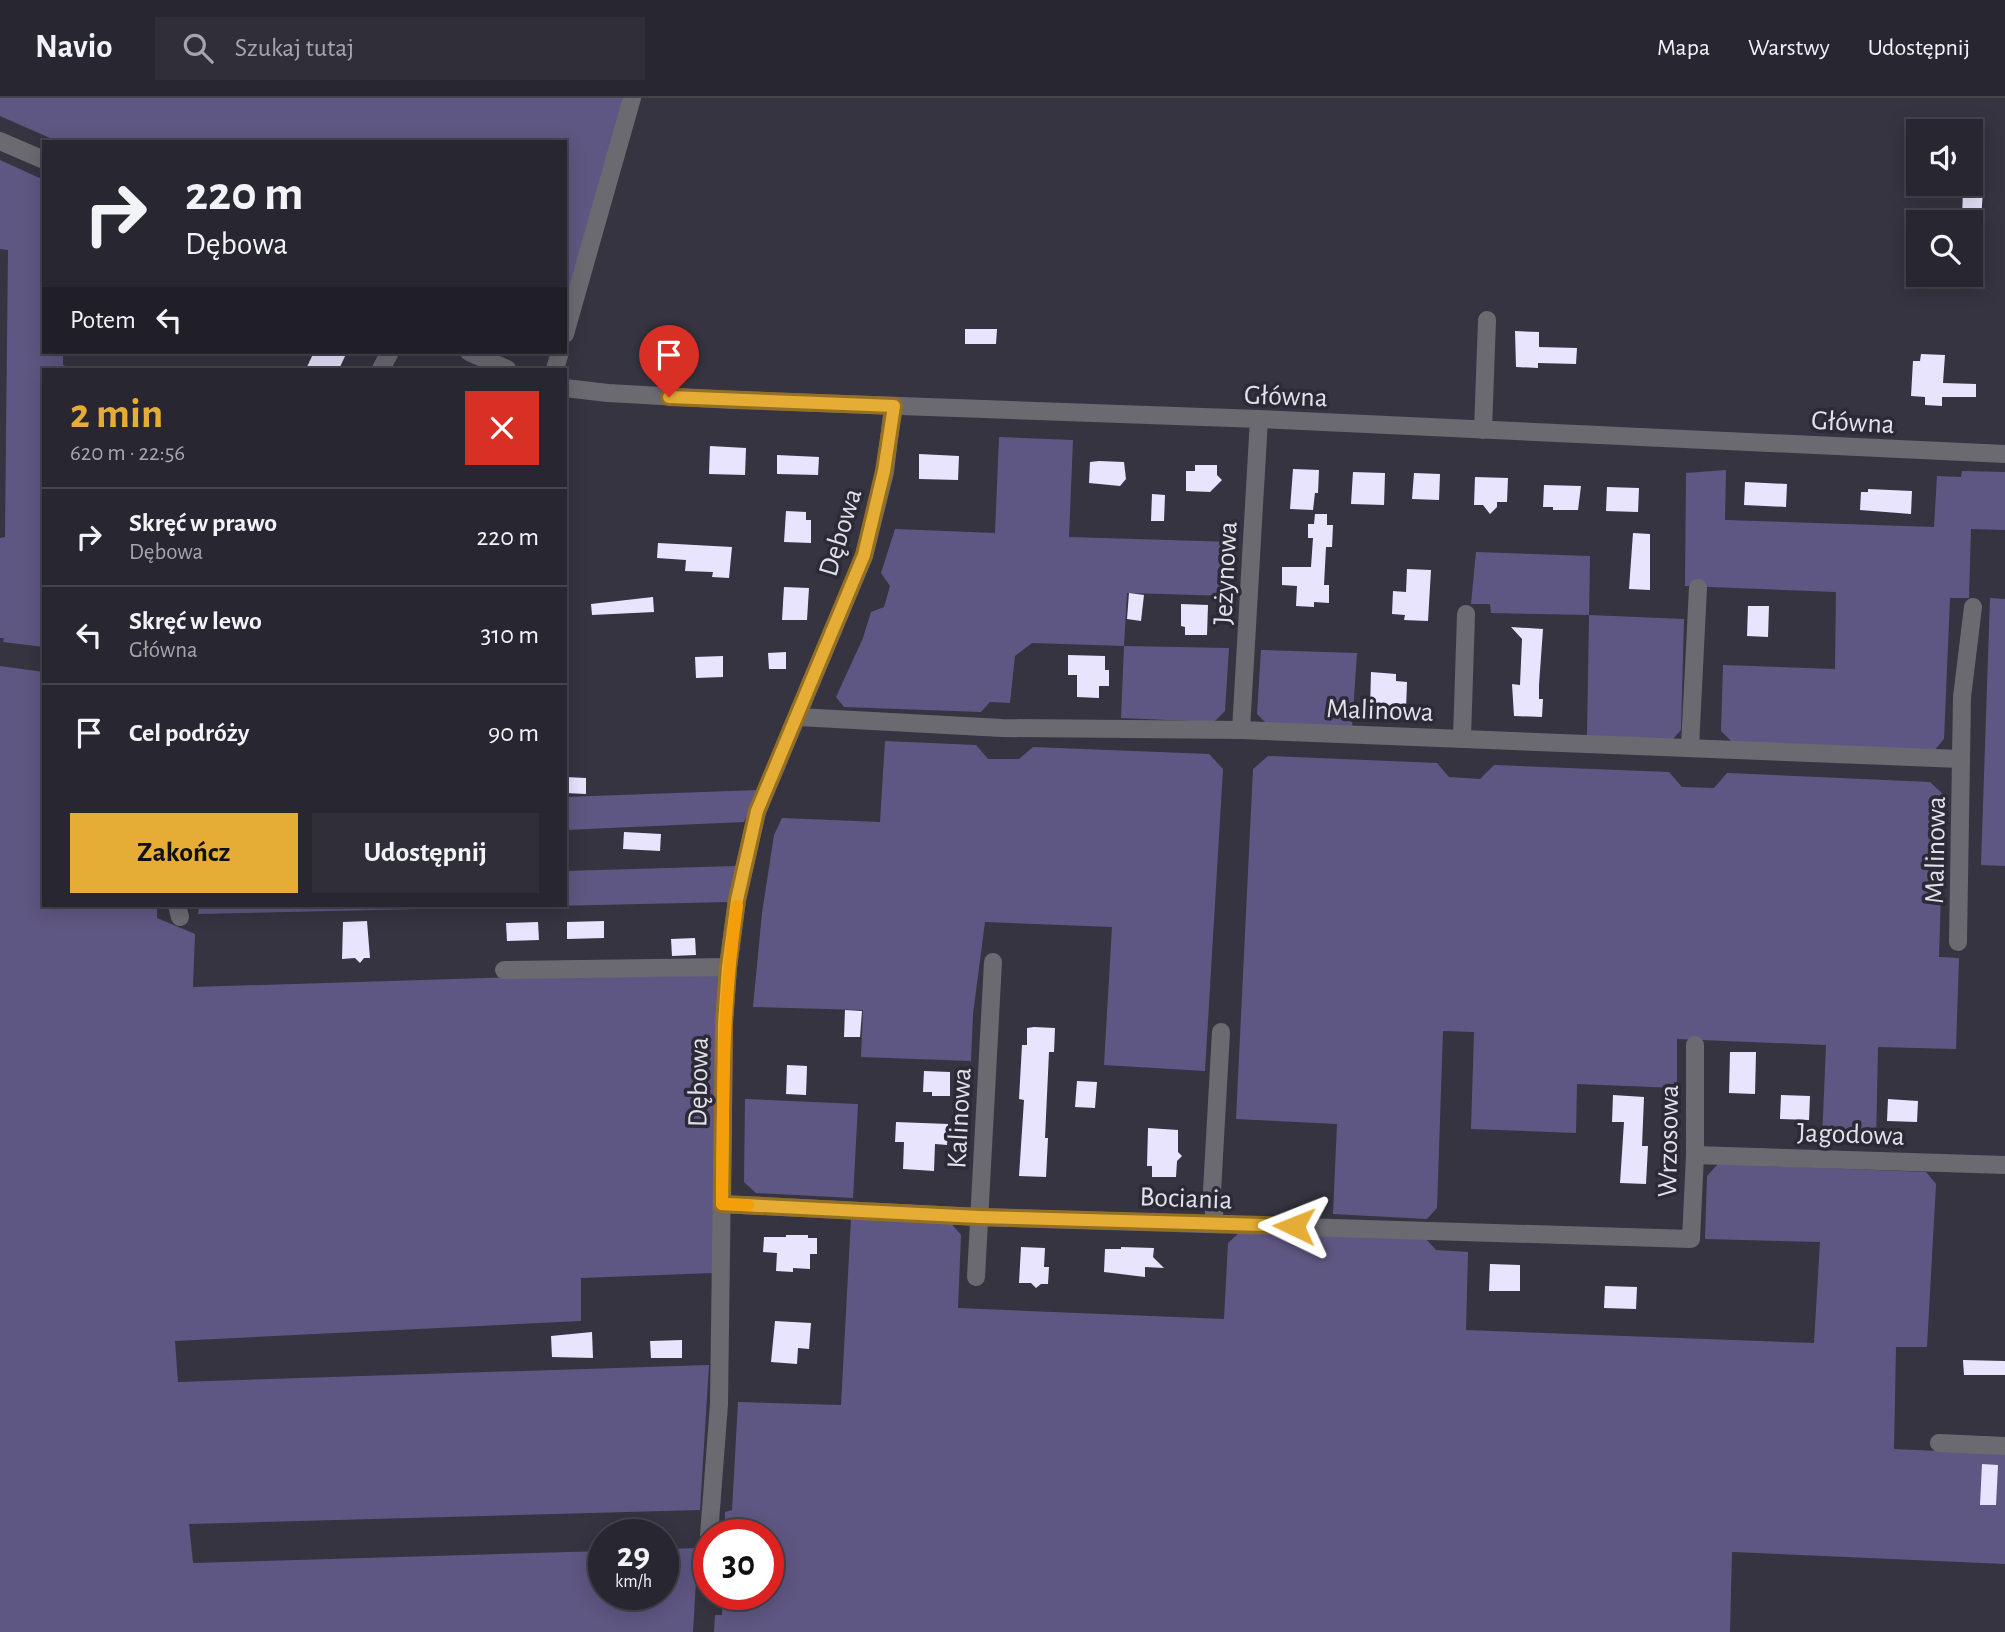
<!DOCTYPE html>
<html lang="pl">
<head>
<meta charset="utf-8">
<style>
	:root { --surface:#282731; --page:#302f39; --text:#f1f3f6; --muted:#a5a5ab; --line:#44444d; --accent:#e5ad35 }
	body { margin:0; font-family:"Alegreya Sans",sans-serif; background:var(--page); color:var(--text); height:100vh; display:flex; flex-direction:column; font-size:26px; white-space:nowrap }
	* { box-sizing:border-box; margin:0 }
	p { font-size:23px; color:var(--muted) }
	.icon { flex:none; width:38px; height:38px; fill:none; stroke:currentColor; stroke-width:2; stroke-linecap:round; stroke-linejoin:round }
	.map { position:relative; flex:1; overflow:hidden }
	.details { position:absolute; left:42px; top:270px; width:525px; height:539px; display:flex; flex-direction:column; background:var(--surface); border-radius:0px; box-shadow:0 4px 18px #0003,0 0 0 2px var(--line) }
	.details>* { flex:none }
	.banner { position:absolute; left:42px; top:42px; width:525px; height:214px; border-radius:0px; box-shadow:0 4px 18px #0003,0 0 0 2px var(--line); background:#282731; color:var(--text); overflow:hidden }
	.buttons { position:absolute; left:1906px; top:21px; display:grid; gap:14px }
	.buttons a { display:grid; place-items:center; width:77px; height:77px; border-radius:0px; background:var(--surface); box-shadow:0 4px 18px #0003,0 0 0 2px var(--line); font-size:35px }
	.speed { position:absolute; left:588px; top:1421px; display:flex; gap:14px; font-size:35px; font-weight:700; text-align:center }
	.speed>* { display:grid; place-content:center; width:91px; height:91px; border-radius:50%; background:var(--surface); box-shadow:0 4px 18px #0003,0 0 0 2px var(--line); line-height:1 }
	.speed small { font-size:18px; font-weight:400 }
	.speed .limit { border:10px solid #d22; background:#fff; color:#111 }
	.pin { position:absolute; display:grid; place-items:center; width:60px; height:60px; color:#fff; margin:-72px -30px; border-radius:50% 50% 50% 0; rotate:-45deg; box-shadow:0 0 7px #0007 }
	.pin .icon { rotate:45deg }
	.me { position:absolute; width:77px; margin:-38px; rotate:272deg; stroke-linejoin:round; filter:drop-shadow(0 0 5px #0008) }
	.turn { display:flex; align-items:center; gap:24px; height:147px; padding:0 28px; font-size:32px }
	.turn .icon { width:91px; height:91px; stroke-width:2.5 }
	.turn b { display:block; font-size:49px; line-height:60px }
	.then { display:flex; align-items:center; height:66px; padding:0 28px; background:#0003; gap:14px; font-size:26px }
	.round { display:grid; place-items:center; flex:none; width:74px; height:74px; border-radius:0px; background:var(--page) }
	.summary { display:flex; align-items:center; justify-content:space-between; height:119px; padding:0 28px }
	h1 { font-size:42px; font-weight:700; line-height:52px; color:var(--accent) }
	.primary-button { display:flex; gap:14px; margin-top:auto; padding:14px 28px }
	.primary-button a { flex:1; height:80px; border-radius:0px; background:var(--accent); color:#111; font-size:28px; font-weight:700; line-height:80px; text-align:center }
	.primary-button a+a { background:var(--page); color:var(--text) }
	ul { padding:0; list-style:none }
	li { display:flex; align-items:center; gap:21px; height:98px; padding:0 28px; border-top:2px solid var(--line) }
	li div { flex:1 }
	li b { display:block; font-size:26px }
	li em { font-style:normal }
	header { display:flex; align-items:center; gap:42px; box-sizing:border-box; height:98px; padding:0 35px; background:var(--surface); border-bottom:2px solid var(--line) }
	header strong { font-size:33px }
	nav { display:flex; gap:38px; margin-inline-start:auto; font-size:24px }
	.search { width:490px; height:63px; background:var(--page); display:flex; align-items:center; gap:18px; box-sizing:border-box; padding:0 24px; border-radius:0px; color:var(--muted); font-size:26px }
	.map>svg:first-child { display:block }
</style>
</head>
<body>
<header>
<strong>Navio</strong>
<div class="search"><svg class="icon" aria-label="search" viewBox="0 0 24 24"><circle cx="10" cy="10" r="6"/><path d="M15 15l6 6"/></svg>Szukaj tutaj</div>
<nav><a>Mapa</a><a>Warstwy</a><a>Udostępnij</a></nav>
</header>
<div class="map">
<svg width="2005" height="1534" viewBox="0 0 2005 1534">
	<rect width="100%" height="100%" fill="#363441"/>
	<g fill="#5f5783">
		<path d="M 0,0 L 628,0 L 565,210 L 565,44 L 59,44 L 0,18 Z"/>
		<path d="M 0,62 L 44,82 L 44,254 L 63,254 L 63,267 L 72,271 L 44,271 L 44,549 L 3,544 L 4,540 L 0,540 L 0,440 L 5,439 L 8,152 L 0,151 Z"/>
		<path d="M 999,339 L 1073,342 L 1069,439 L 1234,444 L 1231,498 L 1127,495 L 1124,548 L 1229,550 L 1225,613 L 1214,624 L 1121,620 L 1124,548 L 1032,545 L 1015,558 L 1010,605 L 990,604 L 981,614 L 844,609 L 836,599 L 863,540 L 871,514 L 884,509 L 890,488 L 881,475 L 895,431 L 995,435 Z"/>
		<path d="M 1726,372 L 1725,422 L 1934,429 L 1937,378 L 1961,379 L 1962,373 L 2005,374 L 2005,432 L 1971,431 L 1969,500 L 1950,500 L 1944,641 L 1934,653 L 1733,645 L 1721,633 L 1723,567 L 1835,571 L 1836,494 L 1685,488 L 1686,375 Z"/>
		<path d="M 1476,454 L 1590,458 L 1589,517 L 1684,521 L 1681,632 L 1672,642 L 1587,638 L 1589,517 L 1491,515 L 1490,506 L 1471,506 Z"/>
		<path d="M 1990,500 L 2005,501 L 2005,768 L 1981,767 Z"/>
		<path d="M 1261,552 L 1357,555 L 1352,630 L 1267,626 L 1257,616 Z"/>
		<path d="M 0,568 L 44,574 L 44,807 L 157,807 L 157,820 L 195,836 L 193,889 L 719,873 L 713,1175 L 581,1180 L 581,1223 L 175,1243 L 178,1284 L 709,1267 L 700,1412 L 189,1426 L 193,1465 L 604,1453 L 604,1496 L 663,1496 L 663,1451 L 698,1450 L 693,1534 L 0,1534 Z"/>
		<path d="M 885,643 L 976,647 L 988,661 L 1019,661 L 1033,649 L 1209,656 L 1223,671 L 1205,973 L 1104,967 L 1112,829 L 985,824 L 973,916 L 971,963 L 861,959 L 863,912 L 753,909 L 762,815 L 774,737 L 782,720 L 880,724 Z"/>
		<path d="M 1268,658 L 1437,665 L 1449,679 L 1480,681 L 1494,667 L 1669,674 L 1682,689 L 1714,690 L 1727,675 L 1930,684 L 1944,697 L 1939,859 L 1959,860 L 1956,951 L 1878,949 L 1876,1046 L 1822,1043 L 1826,947 L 1677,941 L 1677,990 L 1577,986 L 1576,1035 L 1471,1031 L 1474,934 L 1443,933 L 1437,1110 L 1427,1121 L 1333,1116 L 1337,1026 L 1236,1021 L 1253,671 Z"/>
		<path d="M 758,692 L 744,724 L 565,732 L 565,699 Z"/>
		<path d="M 736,768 L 730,804 L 198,816 L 199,807 L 565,807 L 565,773 Z"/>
		<path d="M 745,1001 L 858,1006 L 853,1100 L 756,1095 L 744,1084 Z"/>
		<path d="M 1718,1066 L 1926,1074 L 1936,1086 L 1927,1249 L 1896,1249 L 1894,1351 L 2005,1356 L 2005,1466 L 1732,1454 L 1730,1534 L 714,1534 L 715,1517 L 722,1517 L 723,1496 L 768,1496 L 768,1437 L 724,1437 L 725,1414 L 732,1412 L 738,1304 L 841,1307 L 851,1121 L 950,1124 L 961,1137 L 958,1210 L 1224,1221 L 1228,1145 L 1240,1134 L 1426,1141 L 1436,1152 L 1468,1154 L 1466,1232 L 1814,1245 L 1820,1144 L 1705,1141 L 1707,1078 Z"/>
	</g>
	<g fill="#e8e4fe">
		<path d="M 1963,89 L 1983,91 L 1981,123 L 1962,122 Z"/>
		<path d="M 965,231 L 997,231 L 996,246 L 965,246 Z"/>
		<path d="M 1515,233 L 1539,234 L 1539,249 L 1577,250 L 1576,266 L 1538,265 L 1538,270 L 1516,269 Z"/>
		<path d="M 314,254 L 347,254 L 339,271 L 306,271 Z"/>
		<path d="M 1921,256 L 1945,257 L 1943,285 L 1976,286 L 1976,299 L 1942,299 L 1942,308 L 1925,307 L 1925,299 L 1911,298 L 1913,263 L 1920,263 Z"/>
		<path d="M 710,348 L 746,350 L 745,377 L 709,376 Z"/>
		<path d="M 919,356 L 959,358 L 958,382 L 919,381 Z"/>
		<path d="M 777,357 L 819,359 L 818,377 L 777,376 Z"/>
		<path d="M 1099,363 L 1124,364 L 1126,381 L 1120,388 L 1089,385 L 1090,364 Z"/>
		<path d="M 1195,367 L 1217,367 L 1217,377 L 1222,382 L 1210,394 L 1186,393 L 1186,373 L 1195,373 Z"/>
		<path d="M 1293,371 L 1319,372 L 1318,395 L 1315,395 L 1313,412 L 1290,411 Z"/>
		<path d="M 1353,374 L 1385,375 L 1384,407 L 1351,406 Z"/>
		<path d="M 1414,375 L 1440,376 L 1439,402 L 1412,401 Z"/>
		<path d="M 1475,379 L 1508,380 L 1507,404 L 1497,404 L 1497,409 L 1490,416 L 1483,407 L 1474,407 Z"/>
		<path d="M 1745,384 L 1787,386 L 1786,409 L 1744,407 Z"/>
		<path d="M 1544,387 L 1581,388 L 1578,412 L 1553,412 L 1553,409 L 1543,409 Z"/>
		<path d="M 1607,389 L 1639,390 L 1638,414 L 1606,413 Z"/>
		<path d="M 1868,391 L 1912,393 L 1911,416 L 1860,412 L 1861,394 L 1868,394 Z"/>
		<path d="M 1152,396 L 1165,397 L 1164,423 L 1151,423 Z"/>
		<path d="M 786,413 L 806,414 L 806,422 L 811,422 L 811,445 L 784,444 Z"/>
		<path d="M 1315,416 L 1327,416 L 1327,427 L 1333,427 L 1332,449 L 1326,449 L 1324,487 L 1329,487 L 1329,505 L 1314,504 L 1314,509 L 1296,508 L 1297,488 L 1282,487 L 1282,469 L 1311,469 L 1313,440 L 1308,440 L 1308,426 L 1314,426 Z"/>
		<path d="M 1633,435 L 1650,436 L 1650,492 L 1629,491 Z"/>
		<path d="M 658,445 L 732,449 L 729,480 L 712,479 L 713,474 L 685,473 L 686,462 L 657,460 Z"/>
		<path d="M 1407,471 L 1431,472 L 1428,523 L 1404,522 L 1405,517 L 1392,516 L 1393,493 L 1406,494 Z"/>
		<path d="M 784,489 L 809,490 L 807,522 L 782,522 Z"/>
		<path d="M 1129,495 L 1144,497 L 1141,523 L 1127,521 Z"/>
		<path d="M 653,499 L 654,514 L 592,517 L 591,506 Z"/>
		<path d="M 1181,506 L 1208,507 L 1207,537 L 1185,537 L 1185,529 L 1181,528 Z"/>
		<path d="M 1748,508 L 1769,508 L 1768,539 L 1747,538 Z"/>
		<path d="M 1511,529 L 1543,531 L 1539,587 L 1539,601 L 1543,601 L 1542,619 L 1514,618 L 1512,586 L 1520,587 L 1522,541 Z"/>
		<path d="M 786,554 L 786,571 L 769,571 L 768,555 Z"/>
		<path d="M 1068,557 L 1105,558 L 1105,572 L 1109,572 L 1109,588 L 1099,588 L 1099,600 L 1077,599 L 1077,577 L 1068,577 Z"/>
		<path d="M 723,558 L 723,579 L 696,580 L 695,559 Z"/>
		<path d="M 1371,574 L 1396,576 L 1396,583 L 1407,584 L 1406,612 L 1370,611 Z"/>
		<path d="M 565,679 L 586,680 L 586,696 L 565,695 Z"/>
		<path d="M 624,734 L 661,736 L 660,753 L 623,751 Z"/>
		<path d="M 367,823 L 370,860 L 364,860 L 360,865 L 355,860 L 342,861 L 343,824 Z"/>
		<path d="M 604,823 L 604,840 L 567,841 L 567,824 Z"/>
		<path d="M 538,824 L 539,842 L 507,843 L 506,825 Z"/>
		<path d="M 695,840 L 696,857 L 672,858 L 671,841 Z"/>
		<path d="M 845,912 L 862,913 L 860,939 L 844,939 Z"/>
		<path d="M 1034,929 L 1055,930 L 1054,954 L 1049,954 L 1045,1040 L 1048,1040 L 1046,1079 L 1019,1078 L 1024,1002 L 1019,1001 L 1022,947 L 1027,947 L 1027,930 Z"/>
		<path d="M 1730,954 L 1756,954 L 1755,996 L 1729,995 Z"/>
		<path d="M 787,967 L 807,968 L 806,997 L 786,996 Z"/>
		<path d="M 924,973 L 950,974 L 950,998 L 932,998 L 932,994 L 923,994 Z"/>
		<path d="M 1077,983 L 1097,984 L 1095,1010 L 1075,1009 Z"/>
		<path d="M 1613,997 L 1644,999 L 1642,1048 L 1648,1048 L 1646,1086 L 1620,1085 L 1624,1024 L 1612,1024 Z"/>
		<path d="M 1781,997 L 1810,998 L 1809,1022 L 1780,1021 Z"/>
		<path d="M 1888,1001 L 1918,1003 L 1917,1024 L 1887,1023 Z"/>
		<path d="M 896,1024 L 948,1026 L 947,1047 L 935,1046 L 934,1073 L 903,1071 L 904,1044 L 895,1044 Z"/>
		<path d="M 1148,1030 L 1178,1032 L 1178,1054 L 1182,1058 L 1177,1063 L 1176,1079 L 1152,1079 L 1152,1068 L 1147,1068 Z"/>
		<path d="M 786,1137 L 808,1137 L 808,1140 L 817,1140 L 817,1156 L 810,1156 L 810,1171 L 793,1170 L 793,1174 L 776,1173 L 777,1155 L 763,1154 L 764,1139 L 786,1139 Z"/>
		<path d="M 1021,1149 L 1045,1150 L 1044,1169 L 1049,1169 L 1048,1186 L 1041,1186 L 1036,1190 L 1031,1185 L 1019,1185 Z"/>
		<path d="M 1121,1149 L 1154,1150 L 1153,1159 L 1164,1170 L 1145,1169 L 1145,1179 L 1104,1174 L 1105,1151 L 1121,1151 Z"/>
		<path d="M 1490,1166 L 1520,1167 L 1520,1193 L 1489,1193 Z"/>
		<path d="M 1605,1188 L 1637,1189 L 1636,1211 L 1604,1210 Z"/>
		<path d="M 775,1223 L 811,1225 L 809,1251 L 798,1250 L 797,1266 L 771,1264 Z"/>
		<path d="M 592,1234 L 593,1260 L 552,1259 L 551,1238 Z"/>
		<path d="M 682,1242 L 682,1260 L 651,1260 L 650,1243 Z"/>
		<path d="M 1963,1262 L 2005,1263 L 2005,1277 L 1964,1277 Z"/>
		<path d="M 1982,1366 L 1998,1367 L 1996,1407 L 1980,1407 Z"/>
	</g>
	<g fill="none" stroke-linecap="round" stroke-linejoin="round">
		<g stroke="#6b6a71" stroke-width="18">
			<path d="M 565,236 L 632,0"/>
			<path d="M 381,271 L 390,254"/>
			<path d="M 555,271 L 560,254"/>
			<path d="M 1483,332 L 1487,222"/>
			<path d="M 798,619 L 1002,630 L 1241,632 L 1960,661"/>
			<path d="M 1241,632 L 1259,321"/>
			<path d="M 1462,640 L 1466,516"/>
			<path d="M 1690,649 L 1698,490"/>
			<path d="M 177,807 L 180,819"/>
			<path d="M 1958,844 L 1962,599 L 1973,509"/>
			<path d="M 504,872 L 728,869"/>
			<path d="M 1695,1057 L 2005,1067"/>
			<path d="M 722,1106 L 979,1119 L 1691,1141 L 1695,1057 L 1695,947"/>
			<path d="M 1215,1126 L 1212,1093 L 1221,934"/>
			<path d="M 976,1179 L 993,864"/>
			<path d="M 1939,1345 L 2005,1348"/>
			<path d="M 709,1437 L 719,1306 L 724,925 L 728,869 L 737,802 L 757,714 L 864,458 L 885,374 L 893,308"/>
		</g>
		<g stroke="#6b6a71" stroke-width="18">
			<path d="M 0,43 L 44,62"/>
			<path d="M 469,254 L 507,271"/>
			<path d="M 565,290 L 608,295 L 733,302 L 1259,321 L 2005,356"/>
		</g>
	</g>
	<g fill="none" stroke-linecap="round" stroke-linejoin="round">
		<g stroke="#957022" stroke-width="18">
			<path id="route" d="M 669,299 L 894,308 L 884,373 L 864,457 L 757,713 L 737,802 L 728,869 L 724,925 L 722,1106 L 979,1119 L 1294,1128"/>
		</g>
		<use href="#route" stroke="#e5ad35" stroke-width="12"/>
		<path stroke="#f59e0b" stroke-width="12" d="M 737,808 C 722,907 723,1006 722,1106 L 748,1107"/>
	</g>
	<g text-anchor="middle" stroke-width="7" stroke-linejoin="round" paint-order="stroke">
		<g font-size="28" fill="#e2e1e9" stroke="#2c2a37">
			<text transform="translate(1286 297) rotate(2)" y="10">Główna</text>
			<text transform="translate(1853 323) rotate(3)" y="10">Główna</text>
			<text transform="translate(839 434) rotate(-73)" y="10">Dębowa</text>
			<text transform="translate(1224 475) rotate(-87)" y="10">Jeżynowa</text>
			<text transform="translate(1380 611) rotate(2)" y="10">Malinowa</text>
			<text transform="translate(1934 752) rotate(-89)" y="10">Malinowa</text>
			<text transform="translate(697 984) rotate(-89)" y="10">Dębowa</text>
			<text transform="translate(958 1020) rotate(-87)" y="10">Kalinowa</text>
			<text transform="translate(1851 1035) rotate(2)" y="10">Jagodowa</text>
			<text transform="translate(1667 1043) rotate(-89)" y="10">Wrzosowa</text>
			<text transform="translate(1186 1099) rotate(2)" y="10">Bociania</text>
		</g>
	</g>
</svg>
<div class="buttons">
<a><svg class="icon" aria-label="sound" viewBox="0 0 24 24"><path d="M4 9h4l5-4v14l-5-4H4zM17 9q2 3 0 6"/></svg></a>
<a><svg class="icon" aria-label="search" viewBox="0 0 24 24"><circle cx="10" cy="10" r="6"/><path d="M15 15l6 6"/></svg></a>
</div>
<div class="speed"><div>29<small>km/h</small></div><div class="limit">30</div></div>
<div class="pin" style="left:669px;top:299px;background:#d93025"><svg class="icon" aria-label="arrive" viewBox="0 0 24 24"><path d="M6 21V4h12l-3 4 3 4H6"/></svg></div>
<svg class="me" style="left:1294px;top:1128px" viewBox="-20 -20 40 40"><path d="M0-17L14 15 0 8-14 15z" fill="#e5ad35" stroke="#fff" stroke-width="4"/></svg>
<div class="banner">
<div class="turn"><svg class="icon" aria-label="right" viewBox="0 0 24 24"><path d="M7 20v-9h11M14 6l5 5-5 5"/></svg><div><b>220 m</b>Dębowa</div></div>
<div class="then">Potem<svg class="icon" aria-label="left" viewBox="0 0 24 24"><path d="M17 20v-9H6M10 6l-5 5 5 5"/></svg></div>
</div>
<section class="details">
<div class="summary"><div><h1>2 min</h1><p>620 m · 22:56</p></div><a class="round" style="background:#d93025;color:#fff"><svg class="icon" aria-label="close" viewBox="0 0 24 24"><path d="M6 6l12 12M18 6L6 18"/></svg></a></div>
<ul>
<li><svg class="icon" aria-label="right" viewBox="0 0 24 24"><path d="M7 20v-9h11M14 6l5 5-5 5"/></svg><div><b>Skręć w prawo</b><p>Dębowa</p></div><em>220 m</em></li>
<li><svg class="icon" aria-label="left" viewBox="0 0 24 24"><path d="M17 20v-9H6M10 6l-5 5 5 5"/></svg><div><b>Skręć w lewo</b><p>Główna</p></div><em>310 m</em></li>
<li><svg class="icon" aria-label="arrive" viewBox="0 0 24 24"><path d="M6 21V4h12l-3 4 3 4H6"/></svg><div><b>Cel podróży</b></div><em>90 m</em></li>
</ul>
<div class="primary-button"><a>Zakończ</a><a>Udostępnij</a></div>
</section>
</div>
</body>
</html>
